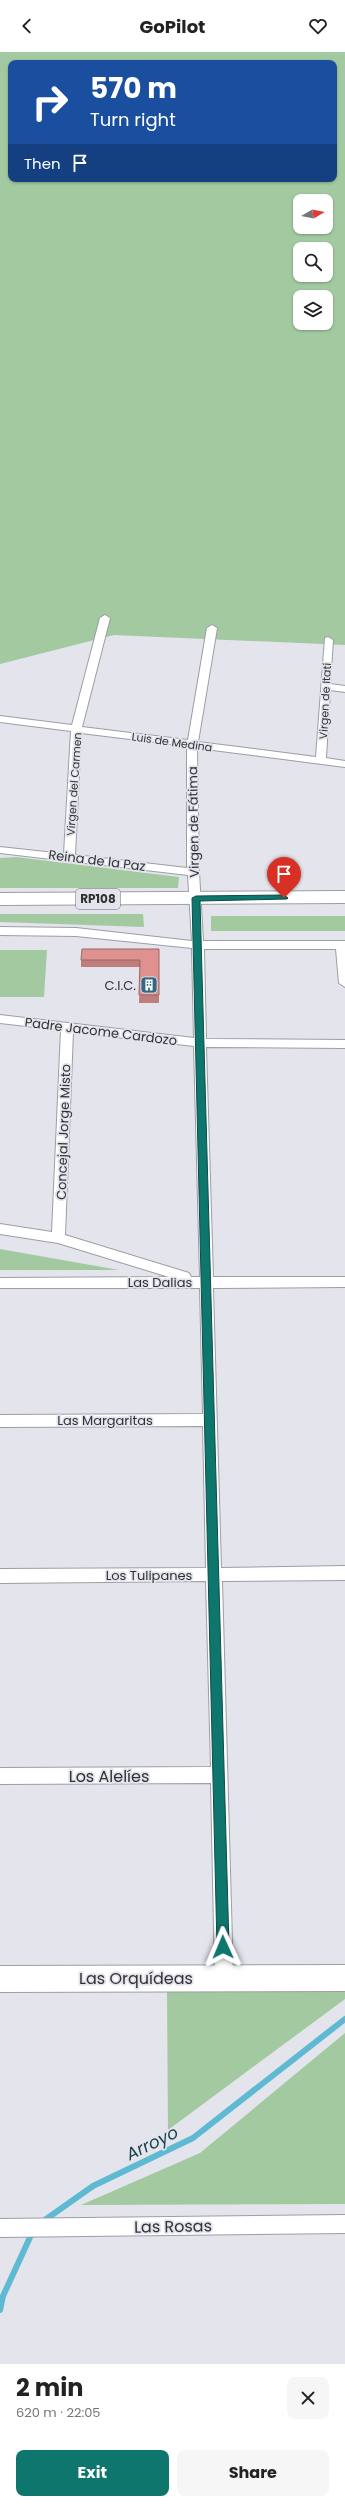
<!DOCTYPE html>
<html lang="en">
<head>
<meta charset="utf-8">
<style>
	:root { --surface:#fff; --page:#f6f6f6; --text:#222; --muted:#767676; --accent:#0f766e }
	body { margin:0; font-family:Poppins,sans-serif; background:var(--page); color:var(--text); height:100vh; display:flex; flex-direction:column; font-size:15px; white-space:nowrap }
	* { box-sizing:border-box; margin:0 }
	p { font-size:13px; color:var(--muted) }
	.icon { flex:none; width:22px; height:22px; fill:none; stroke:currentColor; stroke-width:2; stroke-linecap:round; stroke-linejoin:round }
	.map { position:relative; height:2312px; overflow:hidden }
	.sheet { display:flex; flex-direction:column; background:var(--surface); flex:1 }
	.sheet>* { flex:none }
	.hud { position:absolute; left:8px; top:8px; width:329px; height:122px; border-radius:8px; box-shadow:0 1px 3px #0004; background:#1a4fa0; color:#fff; overflow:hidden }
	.needle { width:26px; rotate:81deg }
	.fabs { position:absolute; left:293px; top:142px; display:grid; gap:8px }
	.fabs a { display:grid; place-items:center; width:40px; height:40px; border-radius:8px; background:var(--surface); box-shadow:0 1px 3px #0004; font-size:20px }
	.pin { position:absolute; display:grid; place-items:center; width:34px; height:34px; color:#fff; margin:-41px -17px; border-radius:50% 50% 50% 0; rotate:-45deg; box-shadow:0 0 4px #0007 }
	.pin .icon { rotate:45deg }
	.me { position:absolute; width:44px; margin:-22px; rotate:359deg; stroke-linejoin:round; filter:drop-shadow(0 0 3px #0008) }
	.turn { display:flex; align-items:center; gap:14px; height:84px; padding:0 16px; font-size:18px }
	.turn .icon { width:52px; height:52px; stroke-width:2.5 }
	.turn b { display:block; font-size:28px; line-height:34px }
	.then { display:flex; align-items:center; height:38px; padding:0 16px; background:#0003; gap:8px; font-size:15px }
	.round { display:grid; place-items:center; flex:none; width:42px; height:42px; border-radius:8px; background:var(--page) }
	.headline { display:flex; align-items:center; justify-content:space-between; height:68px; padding:0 16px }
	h1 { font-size:24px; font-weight:700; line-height:30px }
	.primary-button { display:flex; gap:8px; margin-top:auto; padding:8px 16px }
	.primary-button a { flex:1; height:46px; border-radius:8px; background:var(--accent); color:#fff; font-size:16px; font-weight:700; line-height:46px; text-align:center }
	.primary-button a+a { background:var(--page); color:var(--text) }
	header { display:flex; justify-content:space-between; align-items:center; height:52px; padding:0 16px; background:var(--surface); font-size:18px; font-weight:700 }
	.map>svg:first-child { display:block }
</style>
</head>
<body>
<header><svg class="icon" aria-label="back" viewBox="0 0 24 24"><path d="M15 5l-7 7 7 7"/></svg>GoPilot<svg class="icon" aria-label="heart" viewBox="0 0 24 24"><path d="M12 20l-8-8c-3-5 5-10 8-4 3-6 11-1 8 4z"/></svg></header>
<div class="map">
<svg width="345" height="2312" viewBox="0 0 345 2312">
	<rect width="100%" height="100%" fill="#e3e4ec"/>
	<g fill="#a3c9a1" fill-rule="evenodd">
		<path d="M 0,0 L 345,0 L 345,593 L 114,583 L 0,612 ZM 11,11 L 334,11 L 334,127 L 11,127 ZM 300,149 L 326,149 L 326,175 L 300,175 ZM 300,197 L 326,197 L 326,223 L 300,223 ZM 300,245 L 326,245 L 326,271 L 300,271 Z"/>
		<path d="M 16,805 L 179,825 L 178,836 L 0,836 L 0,806 Z"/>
		<path d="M 0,862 L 143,862 L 144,875 L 0,870 Z"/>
		<rect x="211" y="864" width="134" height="15"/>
		<path d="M 0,898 L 47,898 L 44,945 L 0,945 Z"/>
		<path d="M 0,1197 L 119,1218 L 0,1218 Z"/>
		<path d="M 345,1939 L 345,1947 L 168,2078 L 167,1940 Z"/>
		<path d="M 345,1981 L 345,2152 L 81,2153 L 200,2101 Z"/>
	</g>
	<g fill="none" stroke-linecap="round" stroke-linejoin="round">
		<g stroke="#5eb9d2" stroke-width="6">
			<path d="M 42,2170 L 93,2134 L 193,2086 L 345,1967"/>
			<path d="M 0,2258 L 3,2244 L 32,2181"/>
		</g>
		<g stroke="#9d9da5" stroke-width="2">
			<g id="street">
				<path d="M 105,563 L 110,566 L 82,675 L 188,688 L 207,576 L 212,573 L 217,576 L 198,690 L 316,705 L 325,586 L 328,585 L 333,588 L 330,632 L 345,634 L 345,640 L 330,638 L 326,706 L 345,709 L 345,715 L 197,696 L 199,820 L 203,889 L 345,889 L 345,935 L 339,931 L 336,897 L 204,897 L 206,987 L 345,988 L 345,996 L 206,995 L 213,1225 L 345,1225 L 345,1235 L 213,1236 L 221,1516 L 345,1514 L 345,1528 L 222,1529 L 233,1926 L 230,1932 L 224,1935 L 218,1932 L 215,1926 L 211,1731 L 0,1732 L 0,1716 L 211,1715 L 206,1529 L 0,1531 L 0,1517 L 206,1516 L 203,1374 L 0,1375 L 0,1363 L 203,1362 L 200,1236 L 0,1236 L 0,1226 L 169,1225 L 58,1191 L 0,1182 L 0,1172 L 52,1180 L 61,978 L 0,971 L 0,963 L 194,986 L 192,896 L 76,884 L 0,883 L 0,875 L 76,876 L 192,889 L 188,823 L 0,801 L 0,795 L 64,802 L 71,679 L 0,670 L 0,664 L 72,673 L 100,566 ZM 81,681 L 187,694 L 187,816 L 75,803 ZM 73,980 L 194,994 L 200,1225 L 191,1225 L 189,1221 L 65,1183 Z"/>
				<path d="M 345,2163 L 345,2181 L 0,2185 L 0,2167 Z"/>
			</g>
		</g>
		<g stroke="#9d9da5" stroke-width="2">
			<path id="secondary" d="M 345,1913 L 345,1939 L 0,1940 L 0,1914 Z"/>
		</g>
		<g stroke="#9d9da5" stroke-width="2">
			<path id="primary" d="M 345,839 L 345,851 L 0,853 L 0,841 Z"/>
		</g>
		<use href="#street" fill="#fff" fill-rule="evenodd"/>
		<use href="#secondary" fill="#fff" fill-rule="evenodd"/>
		<use href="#primary" fill="#fff" fill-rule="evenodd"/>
	</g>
	<path fill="#bf7d7b" d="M 159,897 L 159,951 L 139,951 L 140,915 L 81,915 L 81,908 Z"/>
	<path fill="#de918f" stroke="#9b6664" d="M 82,897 L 159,897 L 159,943 L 139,943 L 140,908 L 81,908 Z"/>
	<path fill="#0f766e" stroke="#0a4d48" d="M 284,843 L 288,846 L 287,847 L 200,849 L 229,1895 L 227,1899 L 223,1901 L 219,1899 L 217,1895 L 192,846 L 196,844 Z"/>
	<defs>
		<g id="building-square" transform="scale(0.9)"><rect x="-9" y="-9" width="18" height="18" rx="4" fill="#336884" stroke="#e3e4ec"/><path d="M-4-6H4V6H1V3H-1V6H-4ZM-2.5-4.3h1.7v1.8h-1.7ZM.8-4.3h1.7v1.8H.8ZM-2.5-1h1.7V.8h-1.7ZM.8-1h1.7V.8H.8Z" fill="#fff"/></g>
	</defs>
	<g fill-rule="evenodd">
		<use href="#building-square" x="149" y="933"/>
	</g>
	<g text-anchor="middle" stroke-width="3.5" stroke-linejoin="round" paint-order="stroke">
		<g font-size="11" fill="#323235" stroke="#e3e4ec">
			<text transform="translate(325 649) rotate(-87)" y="4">Virgen de Itatí</text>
			<text transform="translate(172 690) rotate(8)" y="4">Luis de Medina</text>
			<text transform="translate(74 732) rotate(-86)" y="4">Virgen del Carmen</text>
		</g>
		<rect fill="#e3e4ec" stroke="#67676c" stroke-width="1" x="76" y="837" width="44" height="20" rx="3"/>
		<g font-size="12" font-weight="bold" fill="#323235">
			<text x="98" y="851">RP108</text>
		</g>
		<g font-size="13" fill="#323235" stroke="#e3e4ec">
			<text transform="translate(193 770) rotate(-91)" y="5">Virgen de Fátima</text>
			<text transform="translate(97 808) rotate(7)" y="5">Reina de la Paz</text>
			<text transform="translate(101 979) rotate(7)" y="5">Padre Jacome Cardozo</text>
			<text transform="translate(63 1080) rotate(-88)" y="5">Concejal Jorge Misto</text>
			<text x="160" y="1235">Las Dalias</text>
			<text x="105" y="1373">Las Margaritas</text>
			<text x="149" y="1528">Los Tulipanes</text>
		</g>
		<g font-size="13" fill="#323235" stroke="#e3e4ec" text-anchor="end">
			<text x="136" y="938">C.I.C.</text>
		</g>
		<g font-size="16" fill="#323235" stroke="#e3e4ec">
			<text x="109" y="1730">Los Alelíes</text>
			<text x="136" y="1932">Las Orquídeas</text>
			<text transform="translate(173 2174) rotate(-1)" y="6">Las Rosas</text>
		</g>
		<g font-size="17" font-style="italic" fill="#19434e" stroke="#e3e4ec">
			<text transform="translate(152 2091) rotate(-26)" y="6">Arroyo</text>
		</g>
	</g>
</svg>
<div class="fabs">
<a><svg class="needle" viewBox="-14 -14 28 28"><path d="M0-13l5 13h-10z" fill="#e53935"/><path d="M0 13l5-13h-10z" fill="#767676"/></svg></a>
<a><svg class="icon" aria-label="search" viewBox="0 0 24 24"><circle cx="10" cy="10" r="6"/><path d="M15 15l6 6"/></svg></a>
<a><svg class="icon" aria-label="layers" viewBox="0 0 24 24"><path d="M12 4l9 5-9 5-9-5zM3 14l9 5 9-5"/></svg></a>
</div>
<div class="pin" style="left:284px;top:846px;background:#d93025"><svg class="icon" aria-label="arrive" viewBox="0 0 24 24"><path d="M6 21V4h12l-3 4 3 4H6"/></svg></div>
<svg class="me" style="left:223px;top:1895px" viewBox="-20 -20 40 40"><path d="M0-17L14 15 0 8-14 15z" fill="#0f766e" stroke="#fff" stroke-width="4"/></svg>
<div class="hud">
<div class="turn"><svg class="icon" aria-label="right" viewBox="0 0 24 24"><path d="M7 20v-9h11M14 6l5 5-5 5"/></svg><div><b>570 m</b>Turn right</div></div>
<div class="then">Then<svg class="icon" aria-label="arrive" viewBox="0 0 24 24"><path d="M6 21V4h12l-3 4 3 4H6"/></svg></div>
</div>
</div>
<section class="sheet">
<div class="headline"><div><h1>2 min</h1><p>620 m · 22:05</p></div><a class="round"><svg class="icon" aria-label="close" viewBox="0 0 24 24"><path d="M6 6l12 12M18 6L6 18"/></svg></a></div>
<div class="primary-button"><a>Exit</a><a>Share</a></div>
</section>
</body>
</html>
